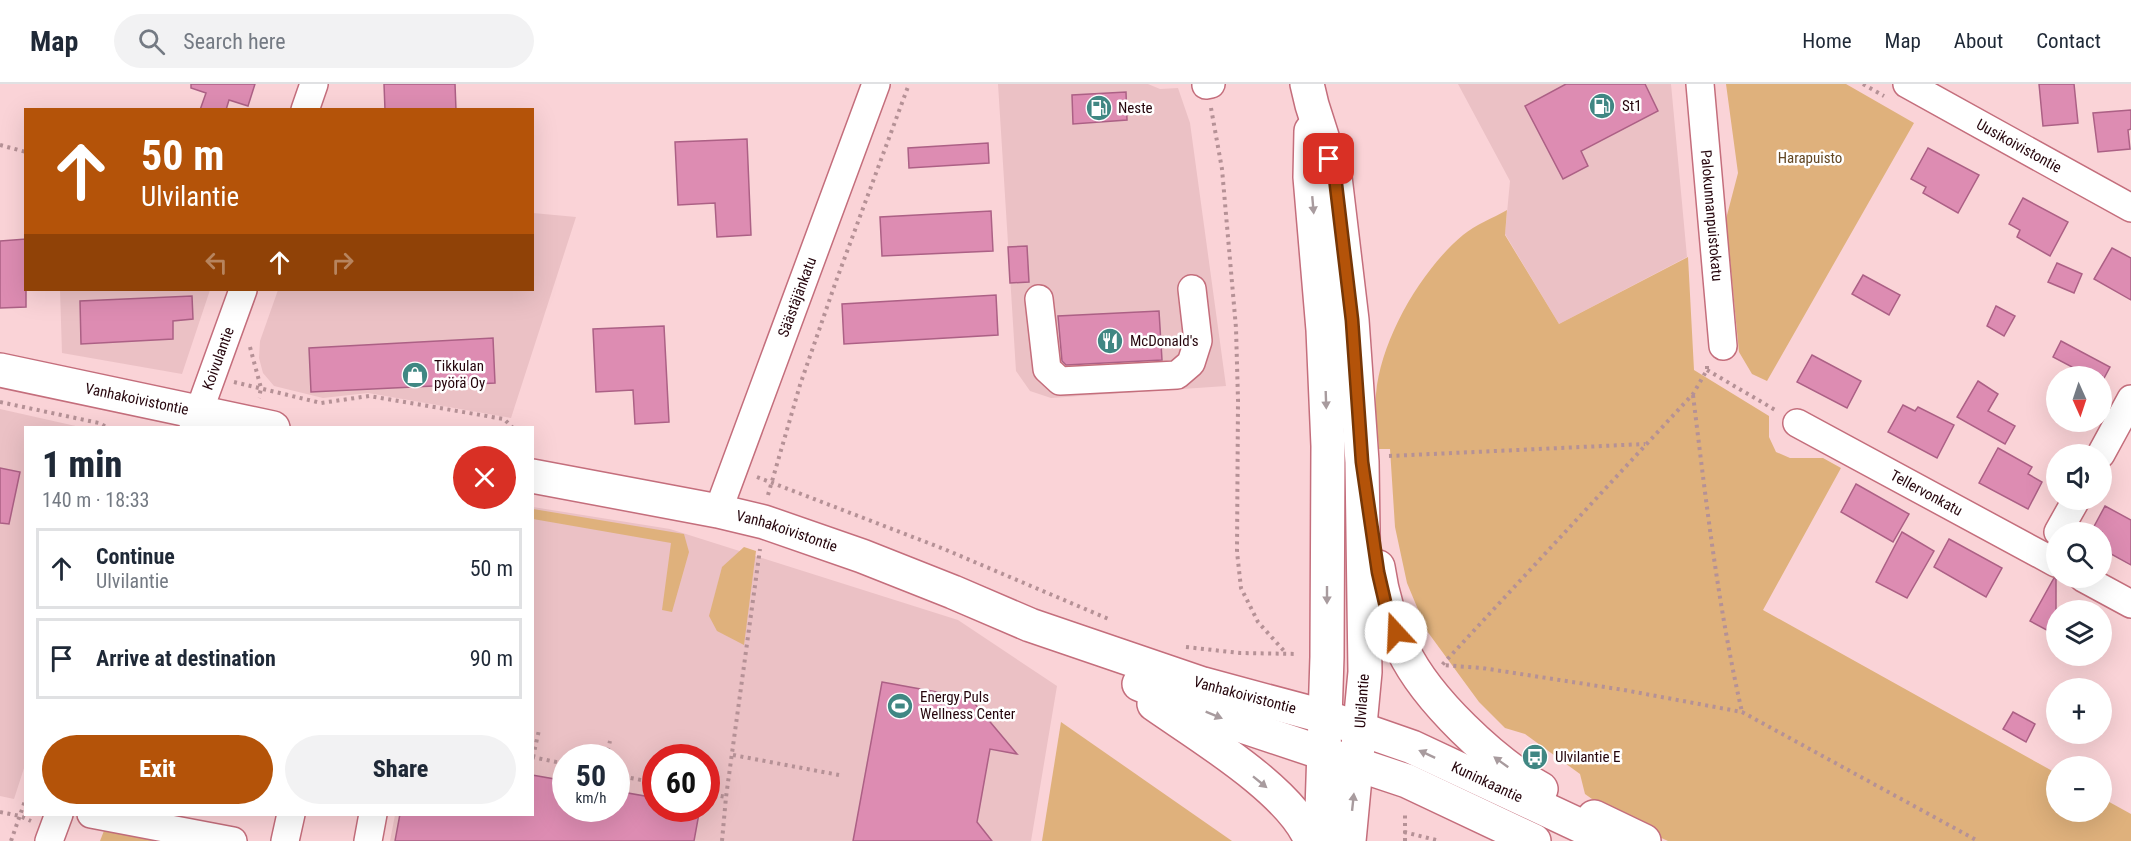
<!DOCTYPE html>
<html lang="en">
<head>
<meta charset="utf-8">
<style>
	:root { --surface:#fff; --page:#f2f2f3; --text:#1f2937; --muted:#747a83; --line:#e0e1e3; --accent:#b45309 }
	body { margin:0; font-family:"Roboto Condensed",sans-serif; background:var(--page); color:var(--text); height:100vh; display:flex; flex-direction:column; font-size:22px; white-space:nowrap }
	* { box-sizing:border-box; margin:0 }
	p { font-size:20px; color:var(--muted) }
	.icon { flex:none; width:33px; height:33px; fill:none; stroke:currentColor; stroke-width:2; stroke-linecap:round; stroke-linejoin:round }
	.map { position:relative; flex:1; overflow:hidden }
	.side { position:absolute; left:24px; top:342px; width:510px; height:390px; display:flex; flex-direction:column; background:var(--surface); border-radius:0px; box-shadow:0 6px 24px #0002 }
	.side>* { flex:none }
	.banner { position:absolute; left:24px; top:24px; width:510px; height:183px; border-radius:0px; box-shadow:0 6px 24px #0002; background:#b45309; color:#fff; overflow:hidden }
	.needle { width:39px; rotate:177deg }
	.fabs { position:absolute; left:2046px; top:282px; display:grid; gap:12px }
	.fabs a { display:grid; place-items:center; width:66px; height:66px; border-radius:50%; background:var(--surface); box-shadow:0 6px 24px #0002; font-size:30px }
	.speed { position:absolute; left:552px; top:660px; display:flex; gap:12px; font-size:30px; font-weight:700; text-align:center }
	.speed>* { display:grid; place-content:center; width:78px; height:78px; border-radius:50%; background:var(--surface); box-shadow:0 6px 24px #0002; line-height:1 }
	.speed small { font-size:15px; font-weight:400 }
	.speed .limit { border:9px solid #d22; background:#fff; color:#111 }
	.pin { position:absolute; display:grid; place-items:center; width:51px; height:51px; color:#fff; margin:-26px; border-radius:12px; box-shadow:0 3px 9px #0006 }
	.me { position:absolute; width:66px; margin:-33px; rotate:340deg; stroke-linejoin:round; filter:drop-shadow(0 0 4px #0008) }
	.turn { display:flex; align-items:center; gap:21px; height:126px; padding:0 18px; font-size:27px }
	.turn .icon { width:78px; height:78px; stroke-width:2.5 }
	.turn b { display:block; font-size:42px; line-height:51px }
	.lanes { display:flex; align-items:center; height:57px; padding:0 18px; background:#0003; justify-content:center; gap:30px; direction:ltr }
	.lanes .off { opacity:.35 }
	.round { display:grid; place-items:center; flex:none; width:63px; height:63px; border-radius:32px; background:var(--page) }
	.overview { display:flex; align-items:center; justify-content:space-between; height:102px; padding:0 18px }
	h1 { font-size:36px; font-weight:800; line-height:45px }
	.button { display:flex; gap:12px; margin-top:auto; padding:12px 18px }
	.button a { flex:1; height:69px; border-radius:36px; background:var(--accent); color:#fff; font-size:24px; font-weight:800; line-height:69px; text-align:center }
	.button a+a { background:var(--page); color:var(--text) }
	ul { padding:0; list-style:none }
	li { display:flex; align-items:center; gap:18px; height:81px; margin:0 12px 9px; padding:0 6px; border:3px solid var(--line); border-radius:0px }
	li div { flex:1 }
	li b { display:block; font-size:22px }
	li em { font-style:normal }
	header { display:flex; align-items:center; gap:36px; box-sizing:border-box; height:84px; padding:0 30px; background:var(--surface); border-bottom:2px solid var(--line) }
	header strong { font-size:28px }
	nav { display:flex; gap:33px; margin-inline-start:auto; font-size:21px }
	.search { width:420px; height:54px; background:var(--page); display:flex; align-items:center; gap:15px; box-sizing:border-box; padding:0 21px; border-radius:33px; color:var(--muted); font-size:22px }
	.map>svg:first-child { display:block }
</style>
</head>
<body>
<header>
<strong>Map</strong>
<div class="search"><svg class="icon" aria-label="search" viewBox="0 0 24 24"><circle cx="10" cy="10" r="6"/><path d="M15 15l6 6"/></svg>Search here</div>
<nav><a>Home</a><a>Map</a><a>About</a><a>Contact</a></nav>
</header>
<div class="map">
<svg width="2131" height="757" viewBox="0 0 2131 757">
	<rect width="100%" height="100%" fill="#fad3d7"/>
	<g fill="#ebc1c5" fill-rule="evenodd">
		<path d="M 998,0 L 1148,0 L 1160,5 L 1178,4 L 1190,39 L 1226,302 L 1051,314 L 1030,307 L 1016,287 Z"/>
		<path d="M 1458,0 L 1671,0 L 1687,173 L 1559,240 L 1505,150 L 1510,97 Z"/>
		<path d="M 533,129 L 576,133 L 511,334 L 368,309 L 323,314 L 274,302 L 263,289 L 259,274 L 260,257 L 278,206 L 532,206 Z"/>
		<path d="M 60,206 L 210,206 L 182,290 L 62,269 Z"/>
		<path d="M 0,325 L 80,343 L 26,344 L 26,678 L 14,715 L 0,712 Z"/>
		<path d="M 533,423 L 670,445 L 958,536 L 1057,602 L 1031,757 L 390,757 L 395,731 L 532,730 ZM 566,674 L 616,674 L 616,724 L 566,724 ZM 656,674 L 706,674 L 706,724 L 656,724 Z"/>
	</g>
	<g fill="#dfb17c">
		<path d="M 1726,0 L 1846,0 L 1914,39 L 1767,297 L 1752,290 L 1739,268 L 1726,135 L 1738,89 Z"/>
		<path d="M 1507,126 L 1505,151 L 1559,240 L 1688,173 L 1694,286 L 1769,332 L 1769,353 L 1776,368 L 1790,374 L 1823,374 L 1841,384 L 1763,526 L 2056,689 L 2056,728 L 2102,728 L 2102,714 L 2131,730 L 2131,757 L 1668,757 L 1620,735 L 1585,710 L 1580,690 L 1525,650 L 1505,644 L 1479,618 L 1427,547 L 1407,499 L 1395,443 L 1390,365 L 1379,365 C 1378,347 1374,327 1376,310 C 1381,255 1421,186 1463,151 C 1475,141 1493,134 1507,126 Z"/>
		<path d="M 533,425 L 684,450 L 689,468 L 672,528 L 662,526 L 671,459 L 533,435 Z"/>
		<path d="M 744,463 L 756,467 L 744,561 L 717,547 L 709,532 L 722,483 Z"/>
		<path d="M 1061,638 L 1232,757 L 1042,757 Z"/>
		<path d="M 107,739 L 203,757 L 100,757 Z"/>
	</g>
	<g fill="#dd8cb2" stroke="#ac6085" stroke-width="1.5">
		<path d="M 191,0 L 255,0 L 248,22 L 229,16 L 226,26 L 200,26 L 206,9 L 191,4 Z"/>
		<path d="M 384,0 L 455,0 L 456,26 L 385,26 Z"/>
		<path d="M 1566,0 L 1645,0 L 1658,27 L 1581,67 L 1588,82 L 1563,95 L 1525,22 Z"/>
		<path d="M 2039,0 L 2074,0 L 2078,39 L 2043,42 Z"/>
		<path d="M 1126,8 L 1127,36 L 1073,40 L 1072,11 Z"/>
		<path d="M 2131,26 L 2131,45 L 2128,46 L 2130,65 L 2098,68 L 2093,29 Z"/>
		<path d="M 747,55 L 751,151 L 717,153 L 715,119 L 678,121 L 675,58 Z"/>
		<path d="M 988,59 L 989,79 L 909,84 L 908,64 Z"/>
		<path d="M 1928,64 L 1979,91 L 1958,129 L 1923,109 L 1926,103 L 1911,95 Z"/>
		<path d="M 2023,114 L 2068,138 L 2050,172 L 2017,153 L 2020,146 L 2009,140 Z"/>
		<path d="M 991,127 L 993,167 L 882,172 L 880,133 Z"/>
		<path d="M 26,155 L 26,223 L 0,224 L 0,157 Z"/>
		<path d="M 1027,162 L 1029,198 L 1010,199 L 1008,163 Z"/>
		<path d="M 2112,164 L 2131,174 L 2131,216 L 2094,195 Z"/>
		<path d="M 2057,179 L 2082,190 L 2074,209 L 2048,198 Z"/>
		<path d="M 1863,191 L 1900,211 L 1889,231 L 1852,210 Z"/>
		<path d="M 996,211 L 998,251 L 844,260 L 842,220 Z"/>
		<path d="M 192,212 L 193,235 L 173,237 L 173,255 L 81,260 L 80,217 Z"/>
		<path d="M 1996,222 L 2015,232 L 2004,252 L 1987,242 Z"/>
		<path d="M 1159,227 L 1162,276 L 1066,281 L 1062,277 L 1058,232 Z"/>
		<path d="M 664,242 L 669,338 L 635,340 L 633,306 L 596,308 L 593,245 Z"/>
		<path d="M 493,254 L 495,299 L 311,308 L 309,264 Z"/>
		<path d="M 2061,257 L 2110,283 L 2102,298 L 2102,292 L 2089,292 L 2053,273 Z"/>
		<path d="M 1812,271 L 1861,297 L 1847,324 L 1797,298 Z"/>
		<path d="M 1978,297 L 1998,310 L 1988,327 L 2015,342 L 2005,360 L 1957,333 Z"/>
		<path d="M 1903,321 L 1915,327 L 1918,323 L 1954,341 L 1937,374 L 1888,348 Z"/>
		<path d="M 1998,364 L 2032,383 L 2028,390 L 2042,398 L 2028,425 L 1979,399 Z"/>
		<path d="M 0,384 L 20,388 L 9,440 L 0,439 Z"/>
		<path d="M 1856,400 L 1909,430 L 1893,458 L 1841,428 Z"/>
		<path d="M 2105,422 L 2131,436 L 2131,481 L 2102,465 L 2102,448 L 2091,448 Z"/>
		<path d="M 1902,448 L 1934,467 L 1907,514 L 1876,498 Z"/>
		<path d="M 1949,455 L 2002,484 L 1986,513 L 1934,483 Z"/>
		<path d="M 2054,494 L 2056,495 L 2056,551 L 2030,537 Z"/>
		<path d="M 882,598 L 970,614 L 1017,670 L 990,665 L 977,738 L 992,757 L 853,757 Z"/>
		<path d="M 2013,628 L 2035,640 L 2026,658 L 2003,645 Z"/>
		<path d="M 532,691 L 566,697 L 566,724 L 616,724 L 616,707 L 656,714 L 656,724 L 700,724 L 694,757 L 395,757 L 400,730 L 532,730 Z"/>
	</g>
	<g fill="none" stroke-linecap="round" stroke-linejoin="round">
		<g stroke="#c46e7c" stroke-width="30">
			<g id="minor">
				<path id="s1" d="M 1700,0 L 1723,262"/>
				<path id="s2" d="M 1907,0 L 2131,124"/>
				<path d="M 1206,1 L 1211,0"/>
				<path d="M 305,26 L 314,0"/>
				<path d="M 1039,215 L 1047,285 L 1060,297 L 1177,291 L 1191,279 L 1198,257 L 1192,205"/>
				<path id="s3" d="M 1797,339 L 2056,479"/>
				<path id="s4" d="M 193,344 L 243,206"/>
				<path d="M 2101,370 L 2131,315"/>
				<path id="s5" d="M 718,427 L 876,0"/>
				<path d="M 2058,448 L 2076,416"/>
				<path d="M 2083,494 L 2131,520"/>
				<path d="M 91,730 L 233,757"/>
				<path d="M 49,757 L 59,730"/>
				<path d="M 285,757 L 291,730"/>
				<path d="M 368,757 L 373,730"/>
			</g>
		</g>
		<g stroke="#c46e7c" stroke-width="36">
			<g id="major">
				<path d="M 1307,0 L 1312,21 L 1335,93 L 1352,236 L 1362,378 L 1365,588 L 1349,757"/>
				<path d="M 1311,47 L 1310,93 L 1323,246 L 1328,362 L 1327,573 L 1321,757"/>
				<path id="s6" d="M 0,286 L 273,344"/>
				<path id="s7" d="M 532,392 L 718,427 L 764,438 L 862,472 L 953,508 L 1030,541 L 1203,600 L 1326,633 L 1412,663 L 1613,757"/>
				<path d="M 1378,483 C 1382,512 1391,540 1403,566 C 1427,616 1493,678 1541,705"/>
				<path d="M 1139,600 L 1239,641 L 1407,697 L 1534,757"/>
				<path d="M 1154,620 C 1198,651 1292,707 1311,757"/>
				<path d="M 1594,733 L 1644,757"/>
			</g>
		</g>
		<g stroke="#b59196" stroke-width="4" stroke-dasharray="3 4.5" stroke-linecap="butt">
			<path d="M 1863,0 L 1884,12"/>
			<path d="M 1211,24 L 1222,85 L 1236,244 L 1238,316 L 1237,468 L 1241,504 L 1258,538 L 1285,568"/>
			<path d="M 0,61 L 26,68"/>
			<path d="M 250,263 L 261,304 L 259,314"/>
			<path d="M 1707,282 L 1707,286 L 1693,310 L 1442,581 L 1482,584 L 1624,606 L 1742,628 L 1978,757"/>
			<path d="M 1707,286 L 1777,327"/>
			<path d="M 234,298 L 321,319 L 369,312 L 504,335 L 513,344"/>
			<path d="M 1693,311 C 1706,417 1718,523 1742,628"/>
			<path d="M 0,318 L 99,339 L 108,344"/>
			<path d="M 1389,372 L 1645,360"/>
			<path d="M 757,393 L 944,465 L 1111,536"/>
			<path d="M 768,411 L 800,301 L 835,200 L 909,0"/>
			<path d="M 1186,563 L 1240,569 L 1298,570"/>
			<path d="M 733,671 L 839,691"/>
			<path d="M 532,673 L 566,680"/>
			<path d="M 533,673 L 539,646"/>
			<path d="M 606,674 L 610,657"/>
			<path d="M 669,674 L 670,670"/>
			<path d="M 616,691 L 656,699"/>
			<path d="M 706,709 L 726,713"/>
			<path d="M 0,728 L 20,732 L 31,737"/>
			<path d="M 1404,748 L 1440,757"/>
			<path d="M 11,757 L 26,714"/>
			<path d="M 722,757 L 726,713 L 760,465"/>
			<path d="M 1405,757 L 1405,728"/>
		</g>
		<use href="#minor" stroke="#fff" stroke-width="27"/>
		<use href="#major" stroke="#fff" stroke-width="33"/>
	</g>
	<defs><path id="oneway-solid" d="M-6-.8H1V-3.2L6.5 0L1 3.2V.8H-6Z" transform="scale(1.5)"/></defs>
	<g fill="#a89b9e">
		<use href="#oneway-solid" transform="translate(1313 121) rotate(85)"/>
		<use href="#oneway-solid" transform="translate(1326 316) rotate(88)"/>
		<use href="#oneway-solid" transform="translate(1327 511) rotate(90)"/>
		<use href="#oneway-solid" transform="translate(1214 631) rotate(22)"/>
		<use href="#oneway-solid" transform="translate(1427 670) rotate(-155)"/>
		<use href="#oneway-solid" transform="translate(1501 678) rotate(-144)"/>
		<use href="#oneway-solid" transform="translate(1260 698) rotate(39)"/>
		<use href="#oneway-solid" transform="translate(1353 718) rotate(-84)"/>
	</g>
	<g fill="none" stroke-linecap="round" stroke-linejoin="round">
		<g stroke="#753606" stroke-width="15">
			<path id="route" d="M 1329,75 L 1335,93 L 1352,236 L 1362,378 L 1378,488 L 1387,527 L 1396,548"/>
		</g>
		<use href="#route" stroke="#b45309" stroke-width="10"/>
	</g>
	<defs>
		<g id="fuel-disc" transform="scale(1.35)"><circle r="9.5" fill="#408783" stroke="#fff"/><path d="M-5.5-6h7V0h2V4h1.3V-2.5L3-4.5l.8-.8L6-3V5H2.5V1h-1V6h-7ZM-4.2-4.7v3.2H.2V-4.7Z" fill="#fff"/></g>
		<g id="restaurant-disc" transform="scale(1.35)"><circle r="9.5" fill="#408783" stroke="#fff"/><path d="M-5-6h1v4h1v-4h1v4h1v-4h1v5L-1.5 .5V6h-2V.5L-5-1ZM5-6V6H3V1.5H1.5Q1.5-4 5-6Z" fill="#fff"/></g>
		<g id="shop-disc" transform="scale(1.35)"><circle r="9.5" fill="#408783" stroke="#fff"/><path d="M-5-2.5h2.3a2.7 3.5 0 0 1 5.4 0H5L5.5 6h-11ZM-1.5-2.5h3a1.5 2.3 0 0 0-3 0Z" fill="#fff"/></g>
		<g id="stadium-disc" transform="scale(1.35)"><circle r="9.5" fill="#408783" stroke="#fff"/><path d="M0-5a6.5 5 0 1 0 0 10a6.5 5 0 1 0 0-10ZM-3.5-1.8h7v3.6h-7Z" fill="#fff"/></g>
		<g id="bus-disc" transform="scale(1.35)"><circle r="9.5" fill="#408783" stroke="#fff"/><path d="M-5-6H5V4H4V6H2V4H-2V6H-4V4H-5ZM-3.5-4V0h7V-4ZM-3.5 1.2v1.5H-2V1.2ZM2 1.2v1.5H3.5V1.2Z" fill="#fff"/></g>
	</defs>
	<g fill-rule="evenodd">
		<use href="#fuel-disc" x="1602" y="22"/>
		<use href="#fuel-disc" x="1099" y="24"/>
		<use href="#restaurant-disc" x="1110" y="257"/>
		<use href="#shop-disc" x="415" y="291"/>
		<use href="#stadium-disc" x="900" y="622"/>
		<use href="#bus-disc" x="1535" y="673"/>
	</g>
	<g text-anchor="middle" stroke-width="5" stroke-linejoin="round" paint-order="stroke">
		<g font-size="15" fill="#25050c" stroke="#fff" text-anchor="start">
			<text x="1622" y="27">St1</text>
			<text x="1118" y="29">Neste</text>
			<text x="1130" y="262">McDonald's</text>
			<text x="434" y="287">Tikkulan<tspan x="434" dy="17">pyörä Oy</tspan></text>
			<text x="920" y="618">Energy Puls<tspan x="920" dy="17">Wellness Center</tspan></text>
			<text x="1555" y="678">Ulvilantie E</text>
		</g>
		<g font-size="15" fill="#25050c" stroke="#fff">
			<text dy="5" stroke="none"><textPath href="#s2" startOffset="128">Uusikoivistontie</textPath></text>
			<text dy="5" stroke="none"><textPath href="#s1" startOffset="132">Palokunnanpuistokatu</textPath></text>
			<text dy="5" stroke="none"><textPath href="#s5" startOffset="228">Säästäjänkatu</textPath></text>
			<text dy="5" stroke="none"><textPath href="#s4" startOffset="74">Koivulantie</textPath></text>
			<text dy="5" stroke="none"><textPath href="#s6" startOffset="140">Vanhakoivistontie</textPath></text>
			<text dy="5" stroke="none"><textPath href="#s3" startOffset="147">Tellervonkatu</textPath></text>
			<text dy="5" stroke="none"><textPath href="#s7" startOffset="261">Vanhakoivistontie</textPath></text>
			<text dy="5" stroke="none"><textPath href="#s7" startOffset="748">Vanhakoivistontie</textPath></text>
			<text transform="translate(1362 617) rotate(-86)" y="5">Ulvilantie</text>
			<text dy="5" stroke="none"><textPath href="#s7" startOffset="1006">Kuninkaantie</textPath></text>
		</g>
		<g font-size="15" fill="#624622" stroke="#fff">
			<text x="1810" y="79">Harapuisto</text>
		</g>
	</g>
</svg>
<div class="fabs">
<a><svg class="needle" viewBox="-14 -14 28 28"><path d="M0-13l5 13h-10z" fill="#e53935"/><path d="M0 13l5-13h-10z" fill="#747a83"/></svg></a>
<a><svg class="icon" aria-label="sound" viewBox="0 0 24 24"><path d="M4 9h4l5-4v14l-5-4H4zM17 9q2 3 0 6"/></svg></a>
<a><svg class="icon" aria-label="search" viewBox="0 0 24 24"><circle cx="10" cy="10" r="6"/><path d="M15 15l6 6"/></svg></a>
<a><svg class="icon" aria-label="layers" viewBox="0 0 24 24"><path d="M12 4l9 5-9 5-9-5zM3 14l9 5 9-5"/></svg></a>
<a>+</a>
<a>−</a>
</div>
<div class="speed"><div>50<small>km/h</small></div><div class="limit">60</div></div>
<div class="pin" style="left:1329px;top:75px;background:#d93025"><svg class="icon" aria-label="arrive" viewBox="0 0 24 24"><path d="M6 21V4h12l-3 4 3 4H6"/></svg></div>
<svg class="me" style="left:1396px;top:548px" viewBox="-20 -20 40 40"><circle r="19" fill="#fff"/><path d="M0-13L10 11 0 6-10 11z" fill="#b45309"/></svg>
<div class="banner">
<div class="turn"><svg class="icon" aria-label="ahead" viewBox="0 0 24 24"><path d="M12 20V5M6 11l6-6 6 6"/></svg><div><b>50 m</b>Ulvilantie</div></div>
<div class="lanes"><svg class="icon off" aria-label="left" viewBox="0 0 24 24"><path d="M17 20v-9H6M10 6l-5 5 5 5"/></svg><svg class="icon" aria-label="ahead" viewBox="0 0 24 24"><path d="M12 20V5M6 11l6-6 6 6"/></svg><svg class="icon off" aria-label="right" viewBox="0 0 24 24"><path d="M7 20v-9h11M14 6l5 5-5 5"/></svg></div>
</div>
<section class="side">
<div class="overview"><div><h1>1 min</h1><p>140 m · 18:33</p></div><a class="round" style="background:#d93025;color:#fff"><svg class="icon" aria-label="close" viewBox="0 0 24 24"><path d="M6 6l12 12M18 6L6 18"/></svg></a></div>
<ul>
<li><svg class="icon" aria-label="ahead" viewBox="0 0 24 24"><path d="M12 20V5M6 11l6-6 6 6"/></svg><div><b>Continue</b><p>Ulvilantie</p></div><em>50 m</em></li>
<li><svg class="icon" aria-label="arrive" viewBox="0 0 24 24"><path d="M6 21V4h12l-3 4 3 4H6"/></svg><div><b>Arrive at destination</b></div><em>90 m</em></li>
</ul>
<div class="button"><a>Exit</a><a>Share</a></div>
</section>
</div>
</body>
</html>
